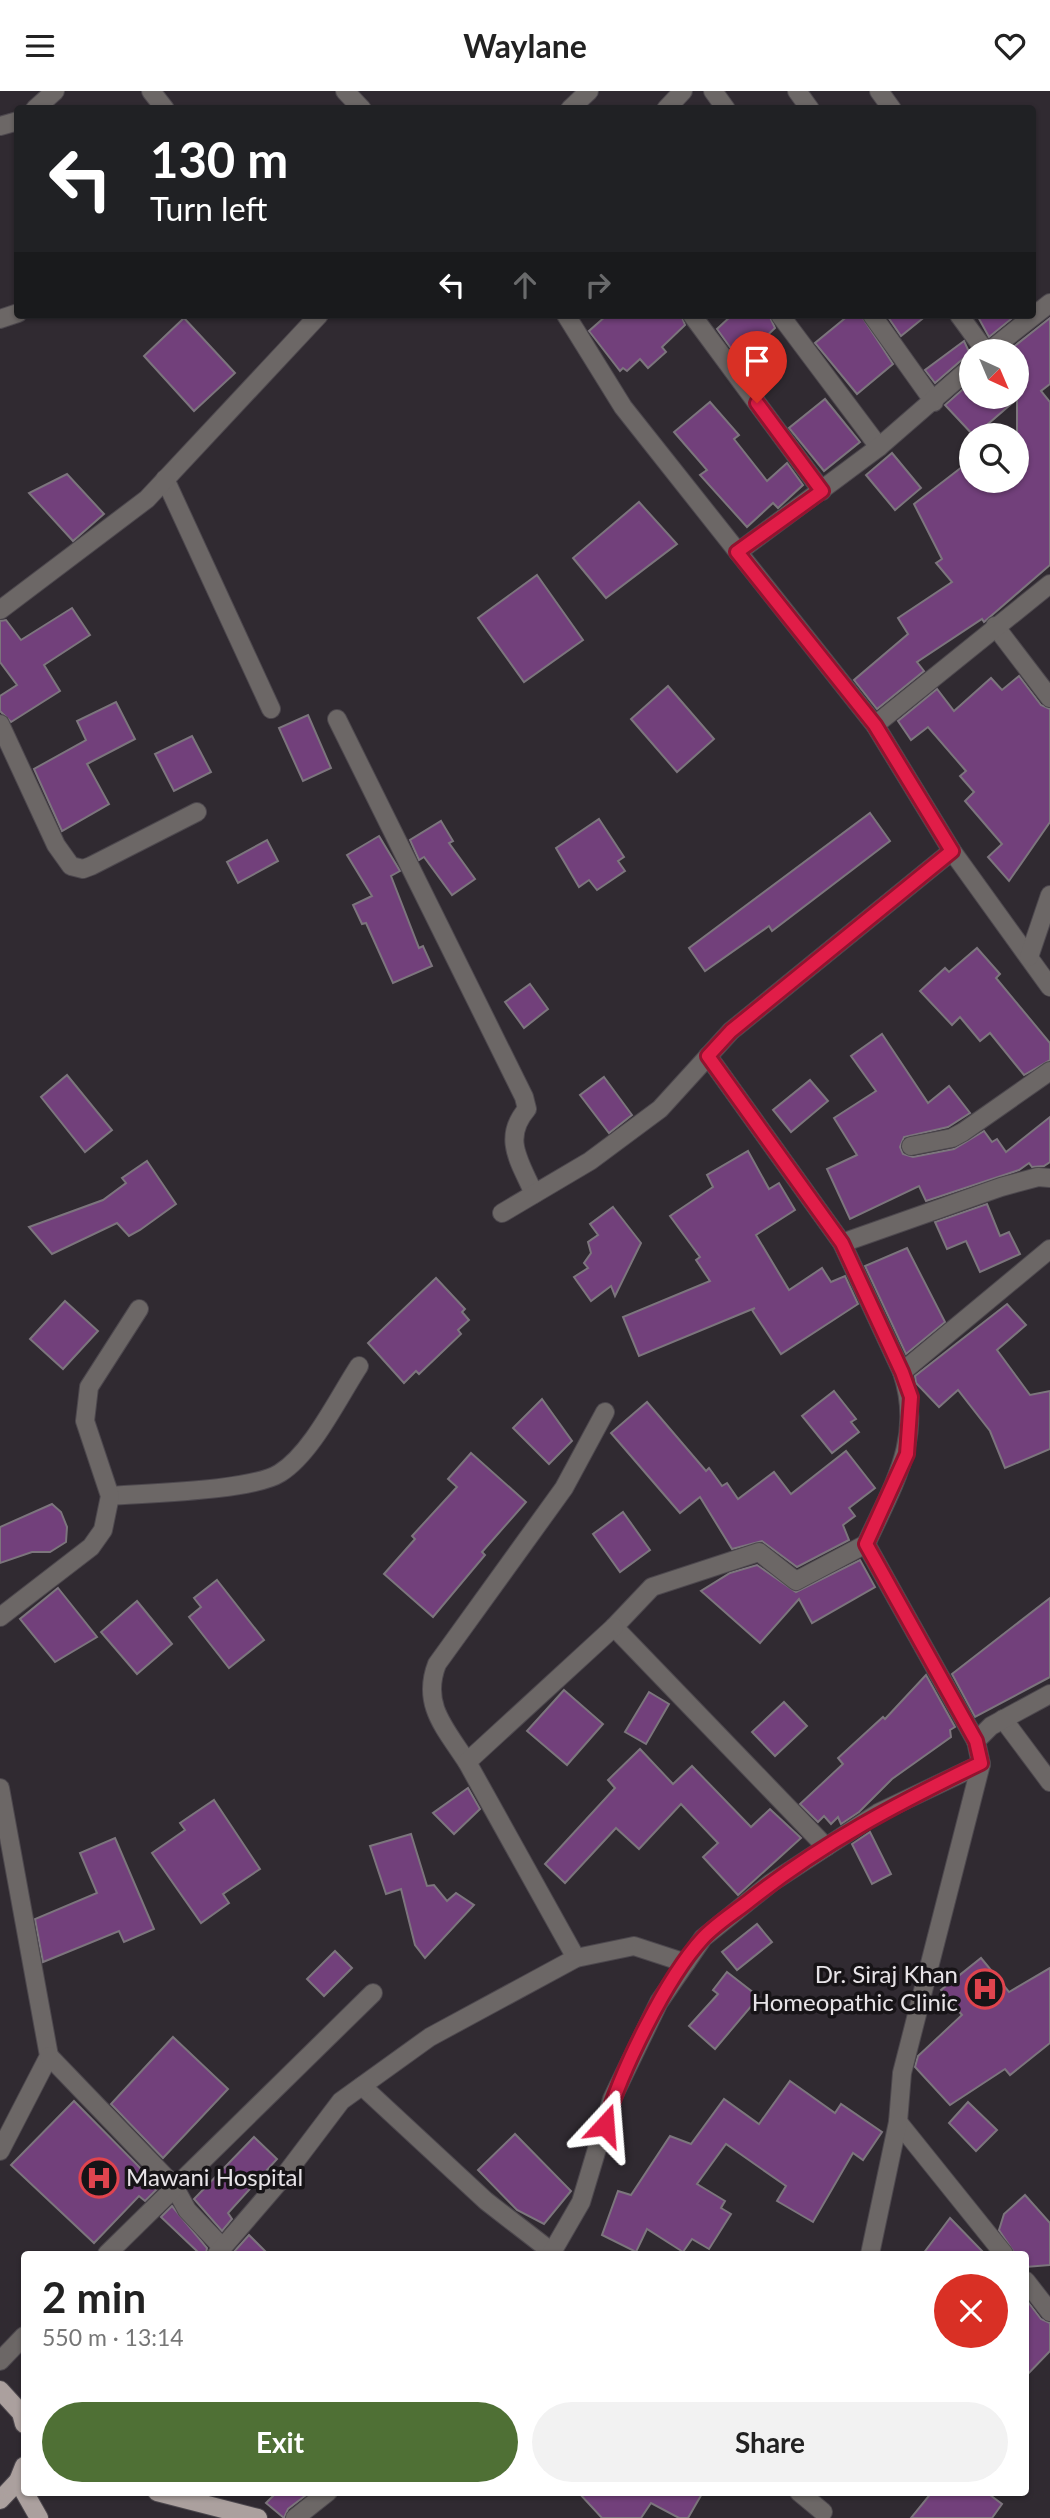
<!DOCTYPE html>
<html lang="en">
<head>
<meta charset="utf-8">
<style>
	:root { --surface:#fff; --page:#f2f2f2; --text:#222; --muted:#767676; --accent:#4f7035 }
	body { margin:0; font-family:Lato,sans-serif; background:var(--page); color:var(--text); height:100vh; display:flex; flex-direction:column; font-size:26px; white-space:nowrap }
	* { box-sizing:border-box; margin:0 }
	p { font-size:23px; color:var(--muted) }
	.icon { flex:none; width:38px; height:38px; fill:none; stroke:currentColor; stroke-width:2; stroke-linecap:round; stroke-linejoin:round }
	.map { position:relative; flex:1; overflow:hidden }
	.panel { position:absolute; left:21px; top:2160px; width:1008px; height:245px; display:flex; flex-direction:column; background:var(--surface); border-radius:7px; box-shadow:0 2px 5px #0004 }
	.panel>* { flex:none }
	.hud { position:absolute; left:14px; top:14px; width:1022px; height:214px; border-radius:7px; box-shadow:0 2px 5px #0004; background:#202124; color:#fff; overflow:hidden }
	.needle { width:46px; rotate:136deg }
	.fabs { position:absolute; left:959px; top:248px; display:grid; gap:14px }
	.fabs a { display:grid; place-items:center; width:70px; height:70px; border-radius:50%; background:var(--surface); box-shadow:0 2px 5px #0004; font-size:35px }
	.pin { position:absolute; display:grid; place-items:center; width:60px; height:60px; color:#fff; margin:-72px -30px; border-radius:50% 50% 50% 0; rotate:-45deg; box-shadow:0 0 7px #0007 }
	.pin .icon { rotate:45deg }
	.me { position:absolute; width:77px; margin:-38px; rotate:19deg; stroke-linejoin:round; filter:drop-shadow(0 0 5px #0008) }
	.turn { display:flex; align-items:center; gap:24px; height:147px; padding:0 21px; font-size:32px }
	.turn .icon { width:91px; height:91px; stroke-width:2.5 }
	.turn b { display:block; font-size:49px; line-height:60px }
	.lanes { display:flex; align-items:center; height:66px; padding:0 21px; background:#0003; justify-content:center; gap:35px; direction:ltr }
	.lanes .off { opacity:.35 }
	.round { display:grid; place-items:center; flex:none; width:74px; height:74px; border-radius:37px; background:var(--page) }
	.overview { display:flex; align-items:center; justify-content:space-between; height:119px; padding:0 21px }
	h1 { font-size:42px; font-weight:700; line-height:52px }
	.action { display:flex; gap:14px; margin-top:auto; padding:14px 21px }
	.action a { flex:1; height:80px; border-radius:42px; background:var(--accent); color:#fff; font-size:28px; font-weight:700; line-height:80px; text-align:center }
	.action a+a { background:var(--page); color:var(--text) }
	header { display:flex; justify-content:space-between; align-items:center; height:91px; padding:0 21px; background:var(--surface); font-size:32px; font-weight:700 }
	.map>svg:first-child { display:block }
</style>
</head>
<body>
<header><svg class="icon" aria-label="menu" viewBox="0 0 24 24"><path d="M4 6h16M4 12h16M4 18h16"/></svg>Waylane<svg class="icon" aria-label="heart" viewBox="0 0 24 24"><path d="M12 20l-8-8c-3-5 5-10 8-4 3-6 11-1 8 4z"/></svg></header>
<div class="map">
<svg width="1050" height="2427" viewBox="0 0 1050 2427">
	<rect width="100%" height="100%" fill="#302a31"/>
	<g fill="#72407b" stroke="#7c757d" stroke-width="2">
		<path d="M 607,224 L 681,224 L 685,234 L 662,256 L 666,261 L 648,277 L 640,268 L 627,280 L 623,277 L 620,280 L 589,240 Z"/>
		<path d="M 732,224 L 769,224 L 775,237 L 740,270 L 717,238 Z"/>
		<path d="M 849,224 L 861,224 L 893,273 L 857,303 L 815,252 Z"/>
		<path d="M 890,224 L 927,224 L 901,245 L 888,226 Z"/>
		<path d="M 977,224 L 1016,224 L 989,246 Z"/>
		<path d="M 184,227 L 235,282 L 194,320 L 144,265 Z"/>
		<path d="M 1050,227 L 1050,293 L 1041,300 L 1050,311 L 1050,474 L 984,531 L 982,528 L 917,571 L 924,580 L 877,618 L 854,589 L 908,543 L 898,527 L 952,491 L 936,472 L 942,468 L 914,413 L 971,369 L 971,390 L 1017,390 L 1017,308 L 974,345 L 945,314 L 971,291 L 971,306 L 1017,306 L 1017,261 L 1007,261 Z"/>
		<path d="M 964,250 L 971,265 L 964,267 L 935,292 L 925,279 Z"/>
		<path d="M 825,308 L 860,351 L 824,380 L 789,337 Z"/>
		<path d="M 710,311 L 739,344 L 734,348 L 767,390 L 787,372 L 803,394 L 778,417 L 773,412 L 747,436 L 700,384 L 707,379 L 674,341 Z"/>
		<path d="M 892,362 L 921,397 L 895,419 L 866,384 Z"/>
		<path d="M 67,383 L 104,423 L 73,450 L 29,402 Z"/>
		<path d="M 639,411 L 677,453 L 606,507 L 573,467 Z"/>
		<path d="M 537,484 L 583,549 L 524,591 L 478,527 Z"/>
		<path d="M 72,517 L 90,544 L 44,574 L 60,600 L 11,631 L 0,620 L 0,605 L 17,594 L 0,571 L 0,530 L 6,529 L 21,549 Z"/>
		<path d="M 1019,585 L 1041,614 L 1050,618 L 1050,731 L 1009,790 L 988,766 L 1002,753 L 965,710 L 974,701 L 960,685 L 966,680 L 928,636 L 911,649 L 898,630 L 937,598 L 954,620 L 991,587 L 1002,599 Z"/>
		<path d="M 668,595 L 714,648 L 677,681 L 631,628 Z"/>
		<path d="M 116,611 L 135,648 L 87,673 L 109,713 L 62,740 L 34,678 L 86,649 L 77,630 Z"/>
		<path d="M 308,624 L 331,677 L 303,690 L 279,637 Z"/>
		<path d="M 192,645 L 211,681 L 174,700 L 155,663 Z"/>
		<path d="M 870,722 L 890,750 L 772,840 L 769,835 L 705,880 L 689,857 Z"/>
		<path d="M 599,728 L 624,766 L 618,770 L 625,780 L 597,799 L 589,789 L 579,796 L 556,757 Z"/>
		<path d="M 441,730 L 453,750 L 449,752 L 475,788 L 452,804 L 424,766 L 419,769 L 410,749 Z"/>
		<path d="M 379,745 L 400,780 L 391,785 L 419,857 L 423,855 L 432,875 L 393,892 L 366,832 L 362,833 L 353,814 L 372,805 L 347,764 Z"/>
		<path d="M 267,749 L 278,770 L 238,792 L 227,771 Z"/>
		<path d="M 977,857 L 1000,883 L 996,887 L 1050,952 L 1050,969 L 1024,984 L 990,942 L 980,950 L 960,926 L 952,934 L 920,900 L 945,877 L 949,881 Z"/>
		<path d="M 530,893 L 548,918 L 524,937 L 505,911 Z"/>
		<path d="M 882,943 L 928,1012 L 949,995 L 970,1022 L 948,1036 L 904,1046 L 900,1056 L 903,1063 L 913,1066 L 954,1058 L 984,1040 L 992,1051 L 997,1048 L 1006,1061 L 1050,1026 L 1050,1071 L 1044,1075 L 1032,1076 L 1029,1072 L 1019,1079 L 926,1110 L 919,1095 L 850,1128 L 827,1078 L 857,1064 L 834,1027 L 876,1000 L 851,965 Z"/>
		<path d="M 67,984 L 112,1039 L 85,1061 L 41,1006 Z"/>
		<path d="M 604,986 L 632,1024 L 609,1042 L 580,1004 Z"/>
		<path d="M 810,989 L 828,1010 L 791,1041 L 773,1019 Z"/>
		<path d="M 748,1060 L 769,1098 L 779,1092 L 795,1119 L 756,1144 L 789,1199 L 822,1177 L 831,1191 L 845,1185 L 858,1213 L 781,1263 L 752,1219 L 755,1217 L 639,1265 L 623,1226 L 710,1190 L 696,1169 L 700,1166 L 670,1125 L 713,1096 L 707,1084 Z"/>
		<path d="M 147,1070 L 176,1113 L 140,1139 L 129,1145 L 117,1132 L 52,1163 L 29,1136 L 103,1109 L 126,1092 L 122,1087 Z"/>
		<path d="M 987,1113 L 1000,1145 L 1009,1141 L 1020,1163 L 980,1181 L 966,1150 L 947,1158 L 935,1131 Z"/>
		<path d="M 613,1116 L 641,1152 L 615,1205 L 611,1195 L 591,1210 L 574,1186 L 588,1177 L 584,1172 L 591,1162 L 588,1151 L 598,1144 L 590,1133 Z"/>
		<path d="M 907,1157 L 945,1231 L 906,1263 L 865,1175 Z"/>
		<path d="M 436,1187 L 465,1218 L 462,1221 L 469,1229 L 458,1239 L 461,1243 L 419,1283 L 416,1280 L 404,1292 L 368,1252 Z"/>
		<path d="M 65,1210 L 98,1240 L 63,1278 L 30,1248 Z"/>
		<path d="M 1007,1213 L 1026,1234 L 997,1259 L 1030,1304 L 1050,1300 L 1050,1358 L 1005,1377 L 990,1340 L 958,1299 L 939,1316 L 916,1292 L 915,1285 Z"/>
		<path d="M 834,1300 L 856,1328 L 851,1331 L 859,1341 L 832,1362 L 802,1325 Z"/>
		<path d="M 542,1308 L 572,1350 L 549,1373 L 513,1337 Z"/>
		<path d="M 647,1311 L 706,1380 L 709,1377 L 722,1395 L 727,1392 L 738,1408 L 774,1381 L 791,1403 L 846,1360 L 875,1397 L 849,1417 L 855,1425 L 843,1434 L 849,1449 L 797,1476 L 762,1450 L 732,1458 L 700,1406 L 680,1422 L 611,1342 Z"/>
		<path d="M 471,1362 L 526,1411 L 482,1461 L 485,1464 L 433,1526 L 384,1483 L 415,1448 L 412,1445 L 457,1396 L 448,1388 Z"/>
		<path d="M 52,1413 L 61,1421 L 67,1436 L 66,1451 L 50,1461 L 32,1461 L 0,1472 L 0,1436 Z"/>
		<path d="M 623,1421 L 650,1459 L 620,1481 L 593,1443 Z"/>
		<path d="M 860,1469 L 875,1496 L 812,1532 L 799,1508 L 760,1552 L 701,1500 L 730,1482 L 757,1474 L 796,1501 Z"/>
		<path d="M 217,1489 L 264,1549 L 229,1577 L 189,1526 L 201,1516 L 194,1507 Z"/>
		<path d="M 58,1497 L 97,1546 L 55,1571 L 20,1528 Z"/>
		<path d="M 1050,1507 L 1050,1586 L 975,1626 L 952,1583 Z"/>
		<path d="M 137,1510 L 172,1553 L 137,1583 L 101,1541 Z"/>
		<path d="M 926,1584 L 955,1636 L 950,1639 L 951,1646 L 892,1688 L 859,1721 L 841,1733 L 838,1726 L 831,1733 L 824,1725 L 818,1731 L 800,1713 L 843,1673 L 838,1667 L 883,1626 L 885,1628 Z"/>
		<path d="M 564,1599 L 603,1633 L 567,1674 L 527,1640 Z"/>
		<path d="M 649,1601 L 669,1613 L 646,1653 L 625,1641 Z"/>
		<path d="M 784,1611 L 807,1635 L 775,1665 L 752,1641 Z"/>
		<path d="M 640,1658 L 673,1693 L 692,1675 L 751,1736 L 770,1718 L 801,1747 L 738,1804 L 703,1766 L 718,1752 L 681,1713 L 639,1758 L 616,1737 L 565,1792 L 545,1773 L 615,1697 L 608,1689 Z"/>
		<path d="M 468,1697 L 480,1718 L 454,1743 L 433,1722 Z"/>
		<path d="M 214,1709 L 260,1778 L 223,1803 L 229,1812 L 201,1832 L 152,1762 L 185,1739 L 180,1732 Z"/>
		<path d="M 870,1741 L 891,1783 L 872,1793 L 852,1753 Z"/>
		<path d="M 411,1743 L 427,1795 L 434,1794 L 447,1810 L 456,1802 L 474,1814 L 425,1867 L 415,1854 L 401,1798 L 386,1803 L 370,1755 Z"/>
		<path d="M 115,1747 L 154,1838 L 124,1851 L 119,1840 L 43,1871 L 35,1828 L 97,1802 L 80,1762 Z"/>
		<path d="M 757,1833 L 772,1851 L 737,1879 L 722,1861 Z"/>
		<path d="M 335,1860 L 352,1877 L 324,1905 L 307,1888 Z"/>
		<path d="M 981,1867 L 1009,1901 L 1050,1877 L 1050,1952 L 1010,1984 L 1005,1978 L 950,2014 L 915,1976 L 918,1965 L 962,1924 L 941,1899 Z"/>
		<path d="M 727,1881 L 759,1906 L 715,1958 L 689,1935 L 718,1903 L 713,1899 Z"/>
		<path d="M 173,1946 L 228,1998 L 163,2067 L 111,2013 Z"/>
		<path d="M 790,1990 L 835,2022 L 841,2013 L 882,2041 L 863,2069 L 853,2062 L 813,2131 L 777,2110 L 786,2095 L 726,2053 L 697,2093 L 725,2110 L 721,2117 L 731,2123 L 709,2158 L 692,2148 L 683,2161 L 647,2138 L 636,2161 L 602,2144 L 618,2100 L 631,2104 L 670,2045 L 691,2053 L 724,2008 L 759,2033 Z"/>
		<path d="M 74,2010 L 159,2096 L 145,2110 L 139,2105 L 94,2152 L 11,2074 Z"/>
		<path d="M 968,2011 L 997,2039 L 976,2060 L 949,2032 Z"/>
		<path d="M 515,2043 L 571,2100 L 544,2133 L 517,2119 L 478,2079 Z"/>
		<path d="M 254,2046 L 277,2068 L 228,2122 L 232,2128 L 222,2140 L 194,2108 Z"/>
		<path d="M 1025,2104 L 1050,2132 L 1050,2174 L 1026,2176 L 1026,2163 L 1015,2163 L 999,2139 L 1004,2123 Z"/>
		<path d="M 172,2115 L 207,2157 L 206,2163 L 200,2163 L 161,2126 Z"/>
		<path d="M 950,2127 L 985,2163 L 923,2163 Z"/>
		<path d="M 249,2144 L 268,2163 L 232,2163 Z"/>
		<path d="M 1028,2211 L 1041,2228 L 1050,2232 L 1050,2260 L 1026,2285 Z"/>
		<path d="M 277,2401 L 310,2401 L 288,2418 L 284,2427 L 266,2412 Z"/>
		<path d="M 578,2401 L 703,2401 L 688,2427 L 679,2427 L 651,2412 L 641,2427 L 602,2427 Z"/>
		<path d="M 932,2401 L 986,2401 L 1002,2413 L 992,2427 L 911,2427 Z"/>
	</g>
	<g fill="none" stroke-linecap="round" stroke-linejoin="round">
		<g stroke="#4d484e" stroke-width="20">
			<g id="minor">
				<path d="M 151,0 L 165,18"/>
				<path d="M 345,0 L 362,18"/>
				<path d="M 713,0 L 726,18"/>
				<path d="M 797,0 L 810,18"/>
				<path d="M 879,0 L 892,18"/>
				<path d="M 35,18 L 55,0"/>
				<path d="M 570,18 L 589,0"/>
				<path d="M 666,18 L 683,0"/>
				<path d="M 0,35 L 18,30"/>
				<path d="M 566,224 L 623,316 L 875,634 L 952,760 L 1050,896"/>
				<path d="M 692,224 L 822,400"/>
				<path d="M 780,224 L 879,356"/>
				<path d="M 872,224 L 934,311"/>
				<path d="M 959,224 L 986,261"/>
				<path d="M 0,228 L 18,222"/>
				<path d="M 988,261 L 1050,212"/>
				<path d="M 165,388 L 271,618"/>
				<path d="M 738,461 L 879,356 L 971,276"/>
				<path d="M 0,519 L 147,408 L 319,224"/>
				<path d="M 995,535 L 1050,607"/>
				<path d="M 337,628 L 524,1006 L 527,1018 C 501,1048 521,1072 534,1103"/>
				<path d="M 0,633 L 56,754 L 71,775 L 83,778 L 91,775 L 197,721"/>
				<path d="M 875,634 L 1050,493"/>
				<path d="M 1029,866 L 1050,804"/>
				<path d="M 708,965 L 842,1152 L 902,1281"/>
				<path d="M 911,1055 L 952,1047 L 963,1041 L 1050,980"/>
				<path d="M 502,1122 L 590,1070 L 660,1018 L 731,940 L 952,760"/>
				<path d="M 842,1152 L 1001,1096 L 1038,1086 L 1050,1087"/>
				<path d="M 110,1405 C 148,1402 252,1400 280,1382 C 312,1362 338,1307 359,1275"/>
				<path d="M 866,1453 C 893,1394 924,1347 902,1281 L 1050,1158"/>
				<path d="M 0,1526 L 91,1456 L 103,1439 L 110,1405 L 85,1330 L 89,1296 L 139,1218"/>
				<path d="M 1003,1628 L 1050,1691"/>
				<path d="M 467,1671 C 446,1638 421,1614 437,1573 L 564,1397 L 605,1321"/>
				<path d="M 0,1697 L 49,1965 L 0,2060"/>
				<path d="M 826,1756 L 614,1536 L 652,1496 L 759,1461 L 796,1490 L 866,1453 L 976,1650"/>
				<path d="M 576,1867 L 467,1671 L 614,1536"/>
				<path d="M 49,1965 L 174,2095 L 187,2119 L 222,2156"/>
				<path d="M 362,1995 L 486,2110 L 552,2161"/>
				<path d="M 898,2031 L 1004,2163"/>
				<path d="M 107,2163 L 373,1902"/>
				<path d="M 217,2163 L 285,2084 L 341,2010 L 430,1946 L 576,1867 L 634,1855 L 686,1872"/>
				<path d="M 551,2163 L 581,2111 L 612,2008 L 659,1911 L 703,1847 L 771,1792 L 878,1722 L 981,1673 L 976,1650 L 991,1635 L 1050,1603"/>
				<path d="M 870,2163 L 898,2031 L 902,1982 L 981,1673"/>
				<path d="M 1026,2190 L 1050,2221"/>
				<path d="M 0,2270 L 24,2245"/>
				<path d="M 799,2401 L 823,2421"/>
				<path d="M 295,2427 L 328,2401"/>
			</g>
		</g>
		<g stroke="#4d484e" stroke-width="20">
			<g id="major">
				<path d="M 0,2299 L 21,2322 L 24,2333"/>
				<path d="M 18,2390 L 39,2427"/>
				<path d="M 157,2401 L 258,2427"/>
				<path d="M 0,2409 L 18,2390 L 24,2375"/>
			</g>
		</g>
		<use href="#minor" stroke="#6c6766" stroke-width="18"/>
		<use href="#major" stroke="#aba09e" stroke-width="18"/>
	</g>
	<g fill="none" stroke-linecap="round" stroke-linejoin="round">
		<g stroke="#92132f" stroke-width="18">
			<path id="route" d="M 605,2034 C 621,1980 666,1887 703,1847 C 716,1833 734,1822 749,1810 C 822,1752 898,1712 981,1672 L 976,1650 L 866,1453 L 907,1363 L 911,1306 L 902,1281 L 842,1152 L 708,965 L 731,940 L 952,760 L 875,634 L 737,461 L 822,400 L 757,312"/>
		</g>
		<use href="#route" stroke="#e11d48" stroke-width="12"/>
	</g>
	<defs>
		<g id="hospital-ring" transform="scale(2.0125)"><circle r="9.5" fill="#171417" stroke="#e0444e" stroke-width="1.5"/><path d="M-5-5h3v3.5h4V-5h3V5h-3V1.5h-4V5h-3Z" fill="#e0444e"/></g>
	</defs>
	<g fill-rule="evenodd">
		<use href="#hospital-ring" x="985" y="1898"/>
		<use href="#hospital-ring" x="99" y="2087"/>
	</g>
	<g text-anchor="middle" stroke-width="7" stroke-linejoin="round" paint-order="stroke">
		<g font-size="24" fill="#e7e3e7" stroke="#171417" text-anchor="end">
			<text x="958" y="1892">Dr. Siraj Khan<tspan x="958" dy="28">Homeopathic Clinic</tspan></text>
			<text x="126" y="2095" text-anchor="start">Mawani Hospital</text>
		</g>
	</g>
</svg>
<div class="fabs">
<a><svg class="needle" viewBox="-14 -14 28 28"><path d="M0-13l5 13h-10z" fill="#e53935"/><path d="M0 13l5-13h-10z" fill="#767676"/></svg></a>
<a><svg class="icon" aria-label="search" viewBox="0 0 24 24"><circle cx="10" cy="10" r="6"/><path d="M15 15l6 6"/></svg></a>
</div>
<div class="pin" style="left:757px;top:312px;background:#d93025"><svg class="icon" aria-label="arrive" viewBox="0 0 24 24"><path d="M6 21V4h12l-3 4 3 4H6"/></svg></div>
<svg class="me" style="left:605px;top:2034px" viewBox="-20 -20 40 40"><path d="M0-17L14 15 0 8-14 15z" fill="#e11d48" stroke="#fff" stroke-width="4"/></svg>
<div class="hud">
<div class="turn"><svg class="icon" aria-label="left" viewBox="0 0 24 24"><path d="M17 20v-9H6M10 6l-5 5 5 5"/></svg><div><b>130 m</b>Turn left</div></div>
<div class="lanes"><svg class="icon" aria-label="left" viewBox="0 0 24 24"><path d="M17 20v-9H6M10 6l-5 5 5 5"/></svg><svg class="icon off" aria-label="ahead" viewBox="0 0 24 24"><path d="M12 20V5M6 11l6-6 6 6"/></svg><svg class="icon off" aria-label="right" viewBox="0 0 24 24"><path d="M7 20v-9h11M14 6l5 5-5 5"/></svg></div>
</div>
<section class="panel">
<div class="overview"><div><h1>2 min</h1><p>550 m · 13:14</p></div><a class="round" style="background:#d93025;color:#fff"><svg class="icon" aria-label="close" viewBox="0 0 24 24"><path d="M6 6l12 12M18 6L6 18"/></svg></a></div>
<div class="action"><a>Exit</a><a>Share</a></div>
</section>
</div>
</body>
</html>
